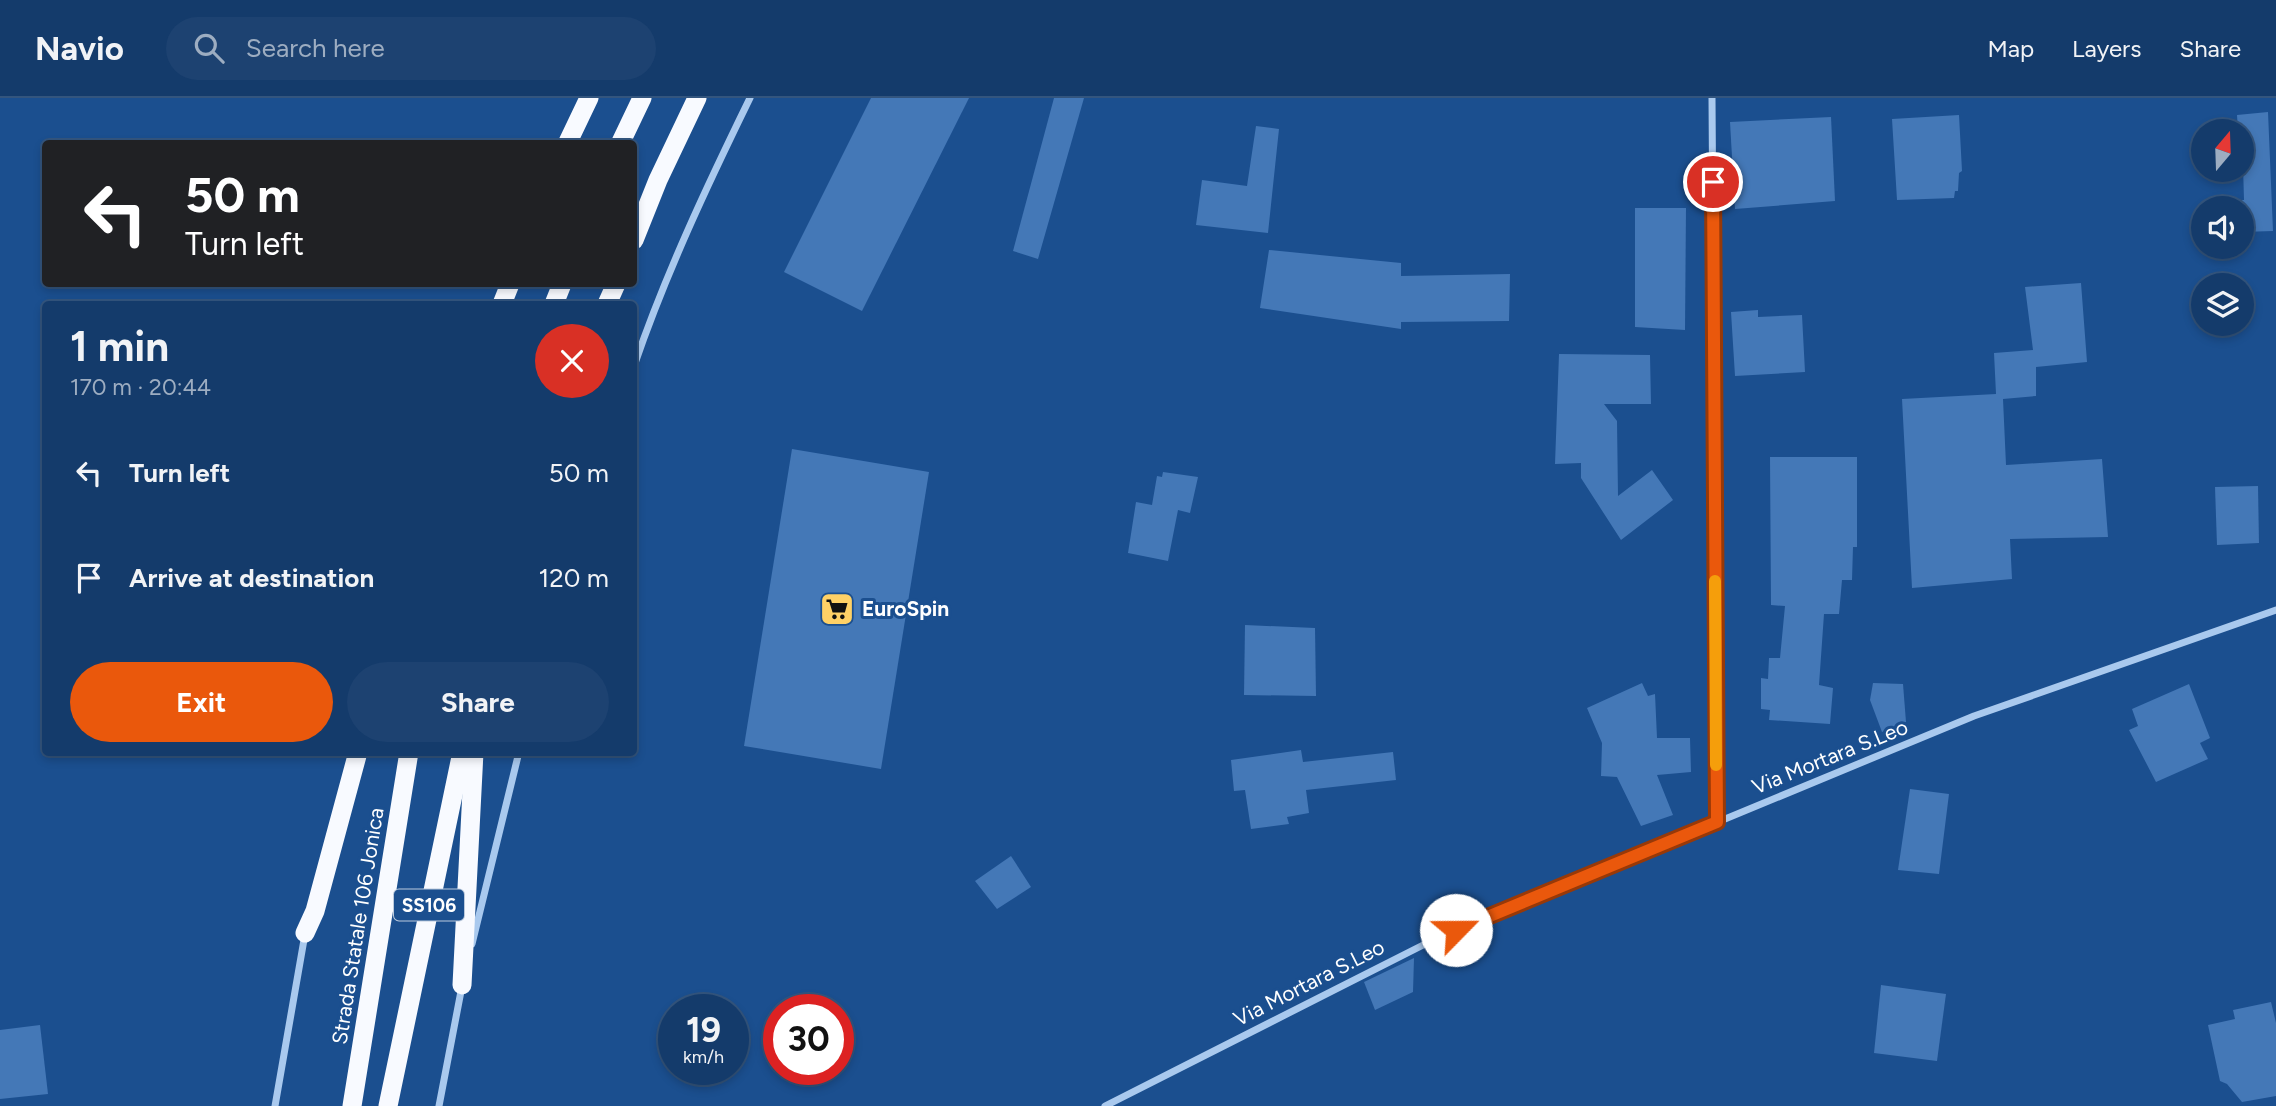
<!DOCTYPE html>
<html lang="en">
<head>
<meta charset="utf-8">
<style>
	:root { --surface:#143b6b; --page:#1d4271; --text:#f1f3f6; --muted:#9dadc1; --line:#33557e; --accent:#ea580c }
	body { margin:0; font-family:Figtree,sans-serif; background:var(--page); color:var(--text); height:100vh; display:flex; flex-direction:column; font-size:26px; white-space:nowrap }
	* { box-sizing:border-box; margin:0 }
	p { font-size:23px; color:var(--muted) }
	.icon { flex:none; width:38px; height:38px; fill:none; stroke:currentColor; stroke-width:2; stroke-linecap:round; stroke-linejoin:round }
	.map { position:relative; flex:1; overflow:hidden }
	.side { position:absolute; left:42px; top:203px; width:595px; height:455px; display:flex; flex-direction:column; background:var(--surface); border-radius:7px; box-shadow:0 4px 10px #0003,0 0 0 2px var(--line) }
	.side>* { flex:none }
	.hud { position:absolute; left:42px; top:42px; width:595px; height:147px; border-radius:7px; box-shadow:0 4px 10px #0003,0 0 0 2px var(--line); background:#202124; color:#fff; overflow:hidden }
	.needle { width:46px; rotate:19deg }
	.buttons { position:absolute; left:2191px; top:21px; display:grid; gap:14px }
	.buttons a { display:grid; place-items:center; width:63px; height:63px; border-radius:50%; background:var(--surface); box-shadow:0 4px 10px #0003,0 0 0 2px var(--line); font-size:35px }
	.speed { position:absolute; left:658px; top:896px; display:flex; gap:14px; font-size:35px; font-weight:700; text-align:center }
	.speed>* { display:grid; place-content:center; width:91px; height:91px; border-radius:50%; background:var(--surface); box-shadow:0 4px 10px #0003,0 0 0 2px var(--line); line-height:1 }
	.speed small { font-size:18px; font-weight:400 }
	.speed .limit { border:10px solid #d22; background:#fff; color:#111 }
	.pin { position:absolute; display:grid; place-items:center; width:60px; height:60px; color:#fff; margin:-30px; border:4px solid #fff; border-radius:50%; box-shadow:0 2px 7px #0007 }
	.me { position:absolute; width:77px; margin:-38px; rotate:67deg; stroke-linejoin:round; filter:drop-shadow(0 0 5px #0008) }
	.turn { display:flex; align-items:center; gap:24px; height:147px; padding:0 28px; font-size:32px }
	.turn .icon { width:91px; height:91px; stroke-width:2.5 }
	.turn b { display:block; font-size:49px; line-height:60px }
	.round { display:grid; place-items:center; flex:none; width:74px; height:74px; border-radius:37px; background:var(--page) }
	.headline { display:flex; align-items:center; justify-content:space-between; height:119px; padding:0 28px }
	h1 { font-size:42px; font-weight:700; line-height:52px }
	.cta { display:flex; gap:14px; margin-top:auto; padding:14px 28px }
	.cta a { flex:1; height:80px; border-radius:42px; background:var(--accent); color:#fff; font-size:28px; font-weight:700; line-height:80px; text-align:center }
	.cta a+a { background:var(--page); color:var(--text) }
	ul { padding:0; list-style:none }
	li { display:flex; align-items:center; gap:21px; height:105px; padding:0 28px }
	li div { flex:1 }
	li b { display:block; font-size:26px }
	li em { font-style:normal }
	header { display:flex; align-items:center; gap:42px; box-sizing:border-box; height:98px; padding:0 35px; background:var(--surface); border-bottom:2px solid var(--line) }
	header strong { font-size:33px }
	nav { display:flex; gap:38px; margin-inline-start:auto; font-size:24px }
	.search { width:490px; height:63px; background:var(--page); display:flex; align-items:center; gap:18px; box-sizing:border-box; padding:0 24px; border-radius:38px; color:var(--muted); font-size:26px }
	.map>svg:first-child { display:block }
</style>
</head>
<body>
<header>
<strong>Navio</strong>
<div class="search"><svg class="icon" aria-label="search" viewBox="0 0 24 24"><circle cx="10" cy="10" r="6"/><path d="M15 15l6 6"/></svg>Search here</div>
<nav><a>Map</a><a>Layers</a><a>Share</a></nav>
</header>
<div class="map">
<svg width="2276" height="1008" viewBox="0 0 2276 1008">
	<rect width="100%" height="100%" fill="#1b4f8f"/>
	<g fill="#4478b7">
		<path d="M 871,0 L 969,0 L 862,213 L 784,174 Z"/>
		<path d="M 1054,0 L 1084,0 L 1038,161 L 1013,153 Z"/>
		<path d="M 2268,14 L 2273,133 L 2242,134 L 2242,102 L 2244,102 L 2242,33 L 2238,33 L 2237,17 Z"/>
		<path d="M 1959,17 L 1962,73 L 1959,75 L 1958,93 L 1955,93 L 1954,100 L 1897,102 L 1892,21 Z"/>
		<path d="M 1831,19 L 1835,103 L 1735,111 L 1730,24 Z"/>
		<path d="M 1256,28 L 1279,31 L 1268,135 L 1196,127 L 1202,82 L 1247,88 Z"/>
		<path d="M 1635,110 L 1686,110 L 1685,232 L 1635,229 Z"/>
		<path d="M 1269,152 L 1401,165 L 1401,178 L 1510,176 L 1509,223 L 1401,224 L 1401,231 L 1260,210 Z"/>
		<path d="M 2081,185 L 2087,264 L 2036,269 L 2036,298 L 2003,301 L 2006,367 L 2102,361 L 2108,439 L 2010,441 L 2012,481 L 1912,490 L 1902,301 L 1996,296 L 1994,255 L 2033,252 L 2025,189 Z"/>
		<path d="M 1758,212 L 1758,219 L 1802,217 L 1805,274 L 1735,278 L 1731,214 Z"/>
		<path d="M 1559,256 L 1650,257 L 1651,306 L 1604,306 L 1617,323 L 1618,398 L 1652,372 L 1673,402 L 1621,442 L 1581,380 L 1581,365 L 1555,366 Z"/>
		<path d="M 792,351 L 929,374 L 881,671 L 744,648 Z"/>
		<path d="M 1770,359 L 1857,359 L 1857,449 L 1853,449 L 1852,482 L 1842,482 L 1839,516 L 1824,516 L 1819,587 L 1833,590 L 1830,626 L 1769,622 L 1770,612 L 1761,611 L 1761,580 L 1768,581 L 1769,560 L 1780,560 L 1785,508 L 1771,507 Z"/>
		<path d="M 1163,374 L 1198,379 L 1190,415 L 1178,412 L 1168,463 L 1128,455 L 1136,404 L 1152,407 L 1157,378 L 1162,379 Z"/>
		<path d="M 2258,388 L 2259,445 L 2217,447 L 2215,389 Z"/>
		<path d="M 1245,527 L 1315,530 L 1316,598 L 1244,597 Z"/>
		<path d="M 1642,585 L 1648,598 L 1655,596 L 1657,640 L 1690,640 L 1691,674 L 1657,677 L 1673,717 L 1641,728 L 1617,679 L 1601,678 L 1602,645 L 1587,610 Z"/>
		<path d="M 1873,585 L 1903,586 L 1906,624 L 1882,634 L 1870,602 Z"/>
		<path d="M 2189,586 L 2210,640 L 2200,645 L 2208,661 L 2156,684 L 2129,632 L 2138,628 L 2132,611 Z"/>
		<path d="M 1301,652 L 1303,664 L 1393,654 L 1396,682 L 1306,692 L 1309,715 L 1287,719 L 1289,726 L 1251,731 L 1245,692 L 1234,693 L 1231,662 Z"/>
		<path d="M 1910,691 L 1949,696 L 1939,776 L 1898,772 Z"/>
		<path d="M 1011,758 L 1031,789 L 997,811 L 975,783 Z"/>
		<path d="M 1414,860 L 1413,894 L 1375,912 L 1364,884 Z"/>
		<path d="M 1881,887 L 1946,896 L 1937,963 L 1874,955 Z"/>
		<path d="M 2271,904 L 2276,925 L 2276,998 L 2242,1004 L 2227,986 L 2220,983 L 2208,927 L 2235,921 L 2233,912 Z"/>
		<path d="M 40,927 L 48,996 L 0,1001 L 0,932 Z"/>
	</g>
	<g fill="none" stroke-linecap="round" stroke-linejoin="round">
		<g stroke="#a9c9ee" stroke-width="7">
			<path d="M 1712,0 L 1717,725"/>
			<path d="M 634,268 C 666,175 707,88 750,0"/>
			<path d="M 472,846 L 519,654"/>
			<path d="M 275,1008 L 305,836"/>
			<path d="M 439,1008 L 462,888"/>
			<path d="M 1105,1008 L 1435,841 L 1974,618 L 2276,512"/>
		</g>
		<g stroke="#f8faff" stroke-width="19">
			<path d="M 567,46 L 589,0"/>
			<path d="M 620,46 L 642,0"/>
			<path d="M 634,142 L 658,82 L 697,0"/>
			<path d="M 502,206 L 510,186"/>
			<path d="M 554,206 L 562,186"/>
			<path d="M 607,206 L 616,186"/>
			<path d="M 305,835 L 315,813 L 358,654"/>
			<path d="M 462,887 L 474,654"/>
			<path d="M 352,1008 L 409,654"/>
			<path d="M 388,1008 L 462,654"/>
		</g>
	</g>
	<g fill="none" stroke-linecap="round" stroke-linejoin="round">
		<g stroke="#983908" stroke-width="18">
			<path id="route" d="M 1456,832 L 1717,724 L 1713,84"/>
		</g>
		<use href="#route" stroke="#ea580c" stroke-width="12"/>
		<path stroke="#f59e0b" stroke-width="12" d="M 1715,483 L 1716,667"/>
	</g>
	<defs>
		<g id="supermarket-square" transform="scale(1.75)"><rect x="-9" y="-9" width="18" height="18" rx="4" fill="#ffd166" stroke="#1b4f8f"/><path d="M-6-5.5h2.5l.6 2H6L4.5 2H-2.5L-4.4-4H-6ZM-1.5 3.2a1.3 1.3 0 1 0 .1 0ZM3 3.2a1.3 1.3 0 1 0 .1 0Z" fill="#111"/></g>
	</defs>
	<g fill-rule="evenodd">
		<use href="#supermarket-square" x="837" y="511"/>
	</g>
	<g text-anchor="middle" stroke-width="6" stroke-linejoin="round" paint-order="stroke">
		<rect fill="#1b4f8f" stroke="#bbcadd" stroke-width="2" x="394" y="791.5" width="70" height="31" rx="5"/>
		<g font-size="19" font-weight="bold" fill="#fff">
			<text x="429" y="814">SS106</text>
		</g>
		<g font-size="21" font-weight="bold" fill="#fff" stroke="#1b4f8f" text-anchor="start">
			<text x="862" y="518">EuroSpin</text>
		</g>
		<g font-size="21" fill="#fff" stroke="#1b4f8f">
			<text transform="translate(1830 659) rotate(-22)" y="7">Via Mortara S.Leo</text>
			<text transform="translate(358 828) rotate(-81)" y="7">Strada Statale 106 Jonica</text>
			<text transform="translate(1309 885) rotate(-27)" y="7">Via Mortara S.Leo</text>
		</g>
	</g>
</svg>
<div class="buttons">
<a><svg class="needle" viewBox="-14 -14 28 28"><path d="M0-13l5 13h-10z" fill="#e53935"/><path d="M0 13l5-13h-10z" fill="#9dadc1"/></svg></a>
<a><svg class="icon" aria-label="sound" viewBox="0 0 24 24"><path d="M4 9h4l5-4v14l-5-4H4zM17 9q2 3 0 6"/></svg></a>
<a><svg class="icon" aria-label="layers" viewBox="0 0 24 24"><path d="M12 4l9 5-9 5-9-5zM3 14l9 5 9-5"/></svg></a>
</div>
<div class="speed"><div>19<small>km/h</small></div><div class="limit">30</div></div>
<div class="pin" style="left:1713px;top:84px;background:#d93025"><svg class="icon" aria-label="arrive" viewBox="0 0 24 24"><path d="M6 21V4h12l-3 4 3 4H6"/></svg></div>
<svg class="me" style="left:1456px;top:832px" viewBox="-20 -20 40 40"><circle r="19" fill="#fff"/><path d="M0-13L10 11 0 6-10 11z" fill="#ea580c"/></svg>
<div class="hud">
<div class="turn"><svg class="icon" aria-label="left" viewBox="0 0 24 24"><path d="M17 20v-9H6M10 6l-5 5 5 5"/></svg><div><b>50 m</b>Turn left</div></div>
</div>
<section class="side">
<div class="headline"><div><h1>1 min</h1><p>170 m · 20:44</p></div><a class="round" style="background:#d93025;color:#fff"><svg class="icon" aria-label="close" viewBox="0 0 24 24"><path d="M6 6l12 12M18 6L6 18"/></svg></a></div>
<ul>
<li><svg class="icon" aria-label="left" viewBox="0 0 24 24"><path d="M17 20v-9H6M10 6l-5 5 5 5"/></svg><div><b>Turn left</b></div><em>50 m</em></li>
<li><svg class="icon" aria-label="arrive" viewBox="0 0 24 24"><path d="M6 21V4h12l-3 4 3 4H6"/></svg><div><b>Arrive at destination</b></div><em>120 m</em></li>
</ul>
<div class="cta"><a>Exit</a><a>Share</a></div>
</section>
</div>
</body>
</html>
